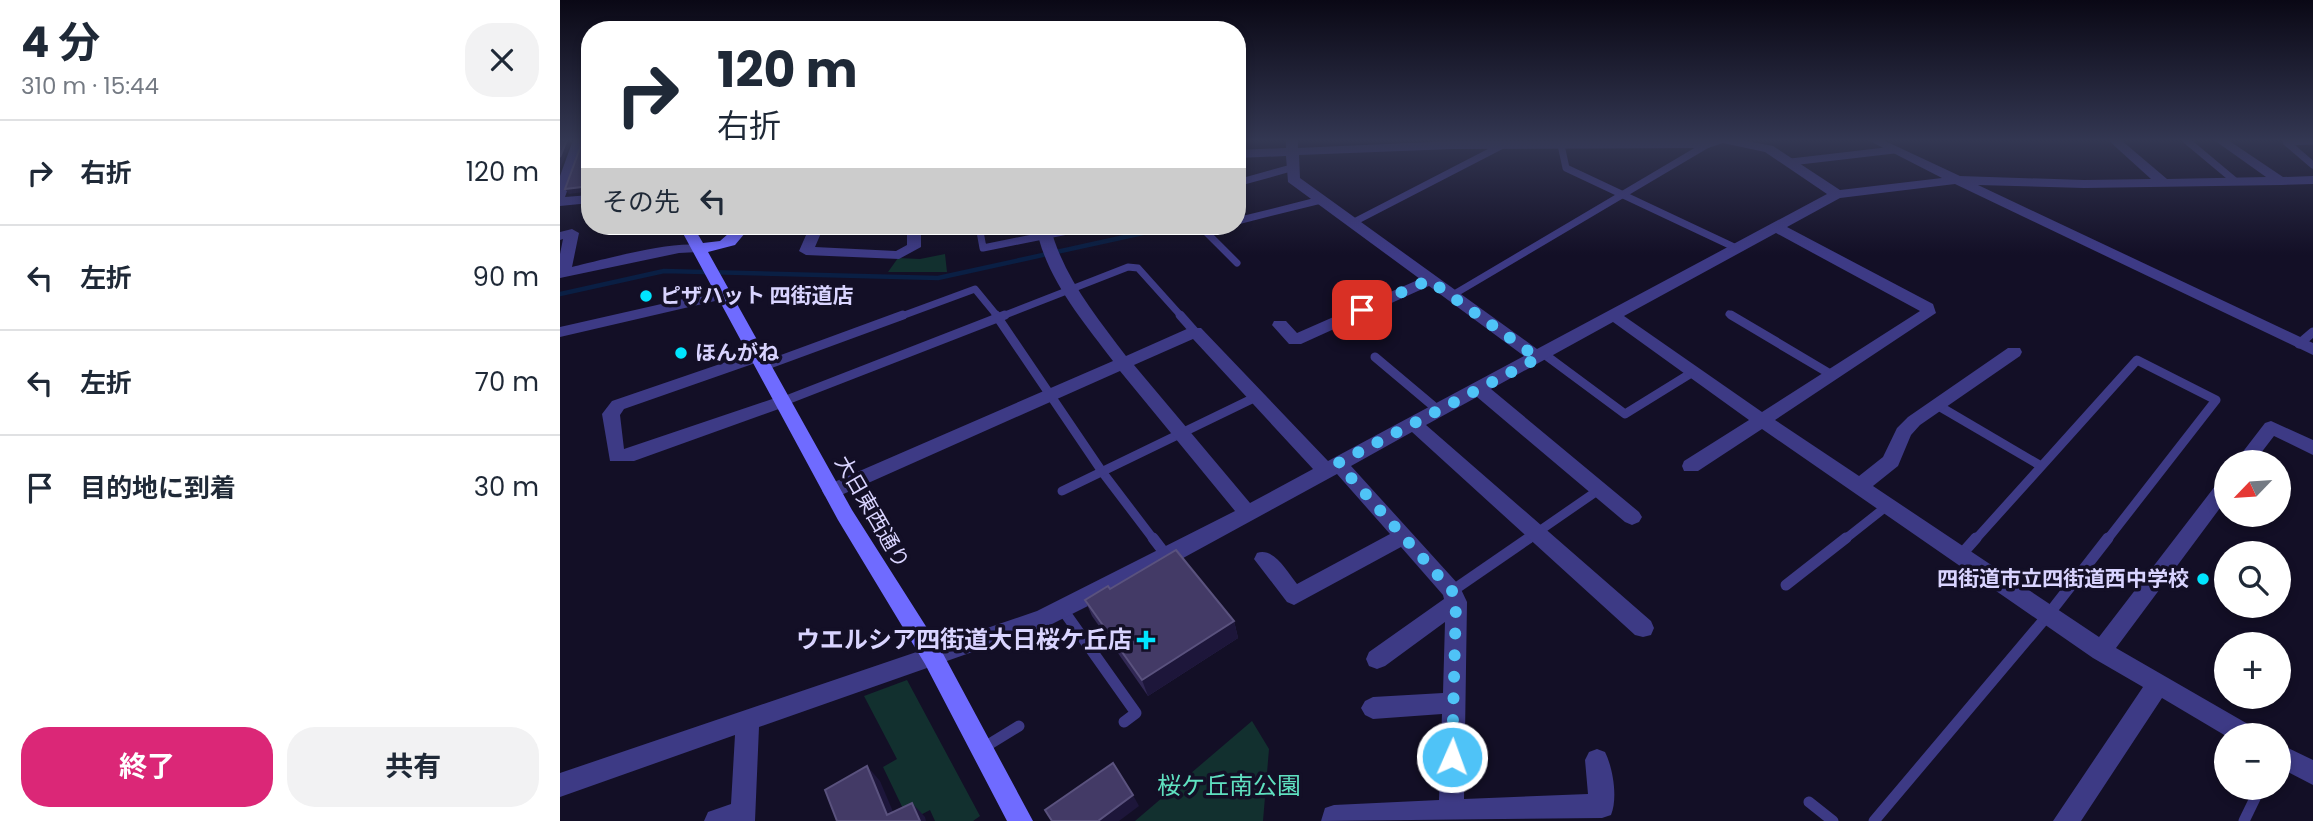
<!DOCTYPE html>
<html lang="ja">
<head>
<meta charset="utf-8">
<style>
	:root { --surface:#fff; --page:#f2f2f3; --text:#1f2937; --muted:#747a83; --line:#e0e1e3; --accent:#db2777 }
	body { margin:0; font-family:Poppins,"Noto Sans JP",sans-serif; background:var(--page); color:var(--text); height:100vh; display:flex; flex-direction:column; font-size:26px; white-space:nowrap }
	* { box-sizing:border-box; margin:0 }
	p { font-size:23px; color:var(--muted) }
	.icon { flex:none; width:38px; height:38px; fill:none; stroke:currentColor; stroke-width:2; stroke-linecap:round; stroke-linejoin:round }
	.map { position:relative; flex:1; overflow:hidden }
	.details { display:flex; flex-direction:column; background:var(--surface); width:560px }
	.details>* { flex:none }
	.top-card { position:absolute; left:21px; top:21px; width:665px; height:214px; border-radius:28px; box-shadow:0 4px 10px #0003; background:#fff; color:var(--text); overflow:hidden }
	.needle { width:46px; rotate:245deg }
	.buttons { position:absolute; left:1654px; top:450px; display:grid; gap:14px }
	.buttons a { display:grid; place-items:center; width:77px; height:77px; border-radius:50%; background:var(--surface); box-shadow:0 4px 10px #0003; font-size:35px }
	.pin { position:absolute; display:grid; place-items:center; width:60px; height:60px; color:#fff; margin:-30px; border-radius:14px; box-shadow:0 4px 10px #0006 }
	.me { position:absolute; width:77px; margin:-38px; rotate:2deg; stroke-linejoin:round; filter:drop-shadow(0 0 5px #0008) }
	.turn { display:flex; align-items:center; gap:24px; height:147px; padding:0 21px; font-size:32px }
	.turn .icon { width:91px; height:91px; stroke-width:2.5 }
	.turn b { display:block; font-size:49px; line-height:60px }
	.then { display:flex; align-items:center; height:66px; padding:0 21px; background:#0003; gap:14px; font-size:26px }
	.round { display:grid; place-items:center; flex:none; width:74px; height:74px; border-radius:28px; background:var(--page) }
	.summary { display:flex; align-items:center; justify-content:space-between; height:119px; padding:0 21px }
	h1 { font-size:42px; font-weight:700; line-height:52px }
	.button { display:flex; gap:14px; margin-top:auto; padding:14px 21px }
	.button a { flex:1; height:80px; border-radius:28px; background:var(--accent); color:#fff; font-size:28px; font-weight:700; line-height:80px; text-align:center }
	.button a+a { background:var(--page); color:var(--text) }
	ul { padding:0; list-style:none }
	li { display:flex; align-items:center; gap:21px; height:105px; padding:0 21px; border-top:2px solid var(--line) }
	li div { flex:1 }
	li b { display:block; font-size:26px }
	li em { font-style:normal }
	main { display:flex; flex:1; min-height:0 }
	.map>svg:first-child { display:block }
</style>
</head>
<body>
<main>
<section class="details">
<div class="summary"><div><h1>4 分</h1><p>310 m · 15:44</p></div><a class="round"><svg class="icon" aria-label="close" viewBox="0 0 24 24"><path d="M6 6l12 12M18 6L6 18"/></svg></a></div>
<ul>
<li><svg class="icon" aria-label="right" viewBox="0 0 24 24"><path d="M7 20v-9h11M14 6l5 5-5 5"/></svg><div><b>右折</b></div><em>120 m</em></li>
<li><svg class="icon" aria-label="left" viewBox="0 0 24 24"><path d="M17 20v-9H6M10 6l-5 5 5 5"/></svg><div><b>左折</b></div><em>90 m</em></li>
<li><svg class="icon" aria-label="left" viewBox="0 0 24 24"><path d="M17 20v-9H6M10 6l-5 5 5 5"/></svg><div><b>左折</b></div><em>70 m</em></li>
<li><svg class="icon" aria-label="arrive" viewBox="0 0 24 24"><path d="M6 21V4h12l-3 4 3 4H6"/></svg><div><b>目的地に到着</b></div><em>30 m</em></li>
</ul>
<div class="button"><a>終了</a><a>共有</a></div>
</section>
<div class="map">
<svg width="1753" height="821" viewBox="0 0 1753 821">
	<rect width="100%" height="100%" fill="#130f26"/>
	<g fill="#12302f">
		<path d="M 385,254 L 387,272 L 328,272 L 338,258 L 360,259 Z"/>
		<path d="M 347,680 L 420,816 L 413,821 L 375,821 L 370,810 L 349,821 L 323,767 L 337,759 L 304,696 Z"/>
		<path d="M 692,721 L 709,749 L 703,821 L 575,821 Z"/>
	</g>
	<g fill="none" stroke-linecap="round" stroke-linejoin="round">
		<path stroke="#0a1f44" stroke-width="4.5" d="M 0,294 L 104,271 L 378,278 L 592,231"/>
		<g stroke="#3d3a85" stroke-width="7">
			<path d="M 1626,140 L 1675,181"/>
			<path d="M 1753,141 L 1726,142 L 1753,165"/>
			<path d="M 1001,145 L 1006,168 L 1176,248"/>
			<path d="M 1231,162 L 1334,150"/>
			<path d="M 677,183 L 731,168"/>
			<path d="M 677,221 L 761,200"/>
			<path d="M 792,223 L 943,145"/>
			<path d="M 419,226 L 423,248 L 532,226"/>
			<path d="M 640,226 L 677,263"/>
			<path d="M 643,230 L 659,226"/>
			<path d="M 891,296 L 1148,144"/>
			<path d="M 1169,314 L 1174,317"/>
			<path d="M 339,317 L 415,289 L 438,317"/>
			<path d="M 440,317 L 568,267 L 578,268 L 622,317"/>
		</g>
		<g stroke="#3d3a85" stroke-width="9">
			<path d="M 436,315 L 543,473 L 594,540"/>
			<path d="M 620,315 L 635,332"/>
			<path d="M 1171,315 L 1272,375"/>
			<path d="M 1739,344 L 1753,332"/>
			<path d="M 984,354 L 1065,414 L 1133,372"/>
			<path d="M 815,357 L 878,410"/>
			<path d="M 204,366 L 343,315"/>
			<path d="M 224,401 L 445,315"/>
			<path d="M 1377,405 L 1481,466"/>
			<path d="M 502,491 L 696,397"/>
			<path d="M 966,540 L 1040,489"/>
			<path d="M 1284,540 L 1327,506"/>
			<path d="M 1415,540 L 1577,360 L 1656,400 L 1547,540"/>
		</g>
		<g stroke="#3d3a85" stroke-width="11">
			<path d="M 593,538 L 606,555"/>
			<path d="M 1400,556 L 1416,538"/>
			<path d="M 1226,585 L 1286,538"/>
			<path d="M 892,591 L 969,538"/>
			<path d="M 503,610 L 576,713 L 564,722"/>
			<path d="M 423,748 L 459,726"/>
			<path d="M 1249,802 L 1273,821"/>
			<path d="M 1314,821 L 1488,615 L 1548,538"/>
			<path d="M 1684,821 L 1700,788"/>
		</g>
		<g fill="#3d3a85" fill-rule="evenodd">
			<path d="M 13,140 L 25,140 L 5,197 L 30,195 L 30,203 L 0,206 L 0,176 Z"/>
			<path d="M 726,140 L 738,140 L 738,148 L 892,141 L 1182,140 L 1213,146 L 1280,190 L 1382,178 L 1308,140 L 1323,140 L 1400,176 L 1524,180 L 1591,179 L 1548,140 L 1561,140 L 1607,179 L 1706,177 L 1654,140 L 1668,140 L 1723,177 L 1753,176 L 1753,184 L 1721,185 L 1524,188 L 1418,185 L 1753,343 L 1753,355 L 1395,184 L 1280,198 L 1227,227 L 1373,304 L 1376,313 L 1215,420 L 1299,476 L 1323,457 L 1337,428 L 1348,417 L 1448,348 L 1460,348 L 1462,352 L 1460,356 L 1360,425 L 1351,435 L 1338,466 L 1313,486 L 1539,637 L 1659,481 L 1666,479 L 1666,500 L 1556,648 L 1693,727 L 1697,735 L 1666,736 L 1602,698 L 1521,821 L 1493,821 L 1583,687 L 1533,658 L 1202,429 L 1138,471 L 1124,471 L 1122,466 L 1124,461 L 1189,420 L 1053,322 L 931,389 L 1079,512 L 1082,517 L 1079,522 L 1072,525 L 1065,522 L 917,397 L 866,425 L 1091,621 L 1094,628 L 1091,635 L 1083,637 L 1075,635 L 852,432 L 791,466 L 899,585 L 907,602 L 904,799 L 1028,794 L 1025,760 L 1029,752 L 1037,749 L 1045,752 C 1053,768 1058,798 1051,815 L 1042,818 L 761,821 L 765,808 L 774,805 L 879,800 L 882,714 L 813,719 L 805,715 L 801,708 L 805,701 L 813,697 L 883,693 L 885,622 L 825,666 L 817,669 L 809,666 L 806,659 L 809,652 L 884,599 L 883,595 L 841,547 L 734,605 L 727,602 L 694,559 L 697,553 C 714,547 727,572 737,584 L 830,534 L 777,474 L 614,563 L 492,624 L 199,727 L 195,821 L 144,821 L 148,812 L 171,804 L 175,735 L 0,797 L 0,773 L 477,611 L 675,511 L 560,371 L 279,496 L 265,496 L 262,491 L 265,486 L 553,361 C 522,320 485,277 476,226 L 490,226 C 503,276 535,315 566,356 L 629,328 L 641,328 L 768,461 L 964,356 L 869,286 L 741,344 L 729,344 L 712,325 L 714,321 L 726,321 L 737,333 L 860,279 L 728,182 L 726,156 L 677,158 L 677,150 L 726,148 ZM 1163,143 L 1205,152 L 1267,194 L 977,349 L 740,178 L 739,155 L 892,149 L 1148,148 ZM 1216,233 L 1360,311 L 1202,412 L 1064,316 ZM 633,339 L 753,469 L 690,503 L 574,365 Z"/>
			<path d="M 250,226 L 264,226 L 255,247 L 336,251 L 347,245 L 347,226 L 361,226 L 361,247 L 339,259 L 246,255 L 239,251 Z"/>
			<path d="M 12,229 L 19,233 L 12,267 C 34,262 131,235 145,248 L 138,252 L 119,253 L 0,278 L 0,254 L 3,239 L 0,240 L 0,232 Z"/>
			<path d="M 163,290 L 171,295 L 168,298 L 0,337 L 0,327 Z"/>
			<path d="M 198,351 L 206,356 L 204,360 L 64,409 L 60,415 L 64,449 L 224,395 L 230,397 L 233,401 L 230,405 L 74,461 L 50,461 L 42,414 L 52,401 Z"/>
			<path d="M 1711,421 L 1753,440 L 1753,455 L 1714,436 L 1694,462 L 1675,462 L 1705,423 Z"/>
			<path d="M 1718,743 L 1753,760 L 1753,785 L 1718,767 Z"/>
		</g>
		<path fill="#6f6bff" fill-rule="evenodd" d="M 119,226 L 133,226 L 143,243 L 160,241 L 177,226 L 191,226 L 175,245 L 148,252 L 292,510 L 381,650 L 473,821 L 447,821 L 365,664 L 278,520 Z"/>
	</g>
	<path fill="#312854" d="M 550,589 L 674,621 L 678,638 L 588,696 L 532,616 L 525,600 Z"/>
	<g fill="#1d163a">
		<path d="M 7,140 L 12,140 L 0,169 L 0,157 Z"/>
		<path d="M 30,186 L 30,191 L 9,194 L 5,189 Z"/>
		<path d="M 674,621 L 678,638 L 588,696 L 582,680 Z"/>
		<path d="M 307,766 L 320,781 L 337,821 L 327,815 Z"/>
		<path d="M 573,795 L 579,806 L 559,821 L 538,821 Z"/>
		<path d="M 352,803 L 365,817 L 366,821 L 360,821 Z"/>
	</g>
	<g fill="#433a66" stroke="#5a527e" stroke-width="2">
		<path d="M 0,140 L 7,140 L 0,157 Z"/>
		<path d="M 23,140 L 30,140 L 30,186 L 5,189 Z"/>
		<path d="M 616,550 L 674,621 L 582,680 L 525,600 L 548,586 L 550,589 Z"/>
		<path d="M 553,763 L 573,795 L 538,821 L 492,821 L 485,810 Z"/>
		<path d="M 307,766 L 327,815 L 352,803 L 360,821 L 277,821 L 265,790 Z"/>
	</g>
	<linearGradient id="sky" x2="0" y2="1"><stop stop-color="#0a0815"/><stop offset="0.55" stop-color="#333752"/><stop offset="1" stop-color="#333752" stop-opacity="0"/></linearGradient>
	<rect width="1753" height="255" fill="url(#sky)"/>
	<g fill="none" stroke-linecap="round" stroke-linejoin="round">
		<path stroke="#4fc3f7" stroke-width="12" stroke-dasharray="0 21.6" d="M 802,310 L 869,280 L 978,358 L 778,463 L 892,591 L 896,602 L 892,757"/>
	</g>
	<g fill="#00e5ff" stroke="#130f26" stroke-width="2.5">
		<circle cx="86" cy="296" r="7"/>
		<circle cx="121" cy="353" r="7"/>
		<circle cx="1643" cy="579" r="7"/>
		<path d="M582.5 629.5h7v7h7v7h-7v7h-7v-7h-7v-7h7z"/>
	</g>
	<g text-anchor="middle" stroke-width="7" stroke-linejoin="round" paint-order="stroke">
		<g font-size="21" font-weight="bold" fill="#d9d4ff" stroke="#130f26" text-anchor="start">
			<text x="100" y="303">ピザハット 四街道店</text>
			<text x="135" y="360">ほんがね</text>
			<text x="1629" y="586" text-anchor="end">四街道市立四街道西中学校</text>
		</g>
		<g font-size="21" fill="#d9d4ff" stroke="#130f26">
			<text transform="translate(312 512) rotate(60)" y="7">大日東西通り</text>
		</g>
		<g font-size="24" font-weight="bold" fill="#d9d4ff" stroke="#130f26" text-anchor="end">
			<text x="572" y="648">ウエルシア四街道大日桜ケ丘店</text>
		</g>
		<g font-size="24" fill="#5fe0c0" stroke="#130f26">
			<text x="669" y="794">桜ケ丘南公園</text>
		</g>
	</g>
</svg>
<div class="buttons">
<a><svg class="needle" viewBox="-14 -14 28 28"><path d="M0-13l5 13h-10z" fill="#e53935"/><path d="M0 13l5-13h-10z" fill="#747a83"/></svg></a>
<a><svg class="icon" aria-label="search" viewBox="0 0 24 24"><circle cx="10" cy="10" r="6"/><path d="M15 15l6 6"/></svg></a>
<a>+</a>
<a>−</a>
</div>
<div class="pin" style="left:802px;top:310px;background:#d93025"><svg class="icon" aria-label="arrive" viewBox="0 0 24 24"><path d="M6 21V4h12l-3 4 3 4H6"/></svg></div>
<svg class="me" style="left:892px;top:757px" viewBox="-20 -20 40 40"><circle r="17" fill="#4fc3f7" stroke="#fff" stroke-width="3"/><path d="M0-11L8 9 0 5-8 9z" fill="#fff"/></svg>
<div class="top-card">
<div class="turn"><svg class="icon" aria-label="right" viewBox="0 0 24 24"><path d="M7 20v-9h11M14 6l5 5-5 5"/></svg><div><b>120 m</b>右折</div></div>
<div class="then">その先<svg class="icon" aria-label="left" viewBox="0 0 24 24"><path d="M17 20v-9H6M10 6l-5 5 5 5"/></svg></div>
</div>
</div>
</main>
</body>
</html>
